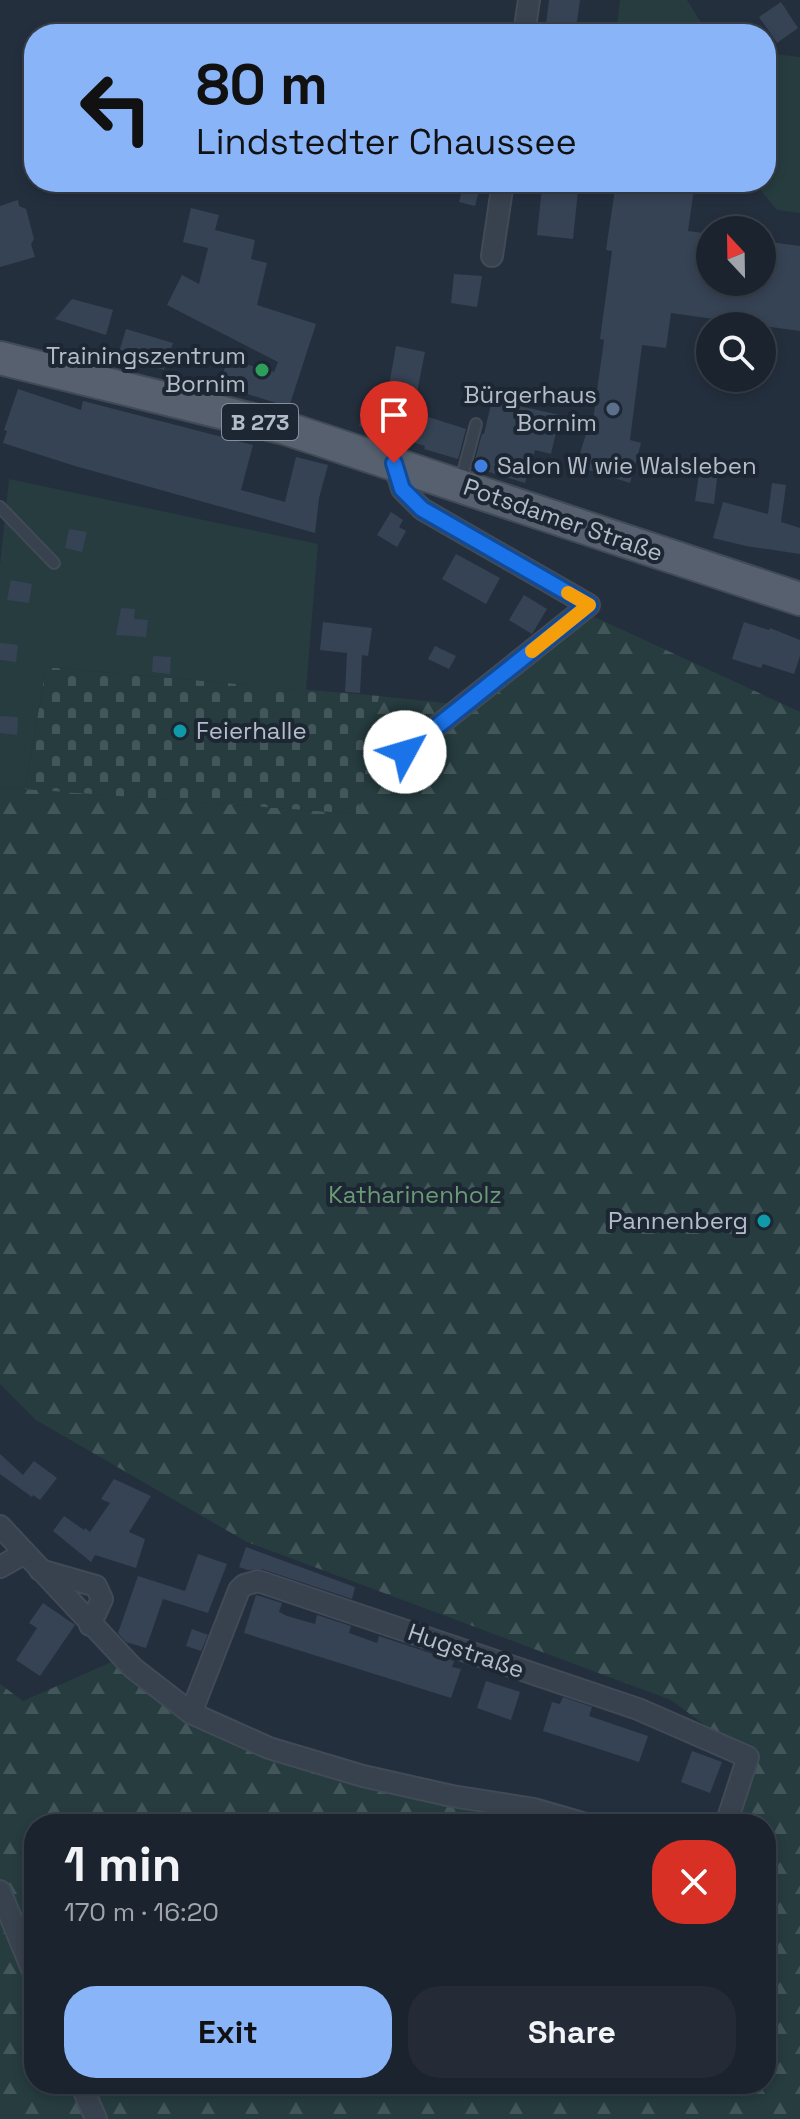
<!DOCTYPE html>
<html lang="en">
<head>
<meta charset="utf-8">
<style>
	:root { --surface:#1b232e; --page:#242b36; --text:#f1f3f6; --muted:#a0a4aa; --line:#39404a; --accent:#8ab4f8 }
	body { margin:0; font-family:"Space Grotesk",sans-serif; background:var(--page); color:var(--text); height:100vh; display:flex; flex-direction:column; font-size:30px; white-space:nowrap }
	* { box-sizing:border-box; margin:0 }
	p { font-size:26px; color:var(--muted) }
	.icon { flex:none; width:44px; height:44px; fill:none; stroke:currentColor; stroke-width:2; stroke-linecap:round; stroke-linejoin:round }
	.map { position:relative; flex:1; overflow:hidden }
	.sheet { position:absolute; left:24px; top:1814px; width:752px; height:280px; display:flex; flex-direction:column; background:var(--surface); border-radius:32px; box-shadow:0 4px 12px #0003,0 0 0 2px var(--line) }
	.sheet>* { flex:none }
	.banner { position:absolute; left:24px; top:24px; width:752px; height:168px; border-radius:32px; box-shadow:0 4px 12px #0003,0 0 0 2px var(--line); background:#8ab4f8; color:#111; overflow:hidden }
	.needle { width:52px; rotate:338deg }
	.fabs { position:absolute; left:696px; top:216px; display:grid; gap:16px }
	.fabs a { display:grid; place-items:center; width:80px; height:80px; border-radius:50%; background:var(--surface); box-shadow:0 4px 12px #0003,0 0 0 2px var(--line); font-size:40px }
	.pin { position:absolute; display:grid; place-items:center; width:68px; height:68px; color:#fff; margin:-82px -34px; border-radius:50% 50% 50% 0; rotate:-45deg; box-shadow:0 0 8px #0007 }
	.pin .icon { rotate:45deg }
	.me { position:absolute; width:88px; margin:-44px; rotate:51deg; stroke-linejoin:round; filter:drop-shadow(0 0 6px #0008) }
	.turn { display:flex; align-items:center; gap:28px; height:168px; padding:0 40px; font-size:36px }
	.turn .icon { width:104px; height:104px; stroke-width:2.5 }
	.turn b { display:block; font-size:56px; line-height:68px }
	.round { display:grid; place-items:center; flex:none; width:84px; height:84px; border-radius:32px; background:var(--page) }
	.summary { display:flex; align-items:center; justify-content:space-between; height:136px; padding:0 40px }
	h1 { font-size:48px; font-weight:600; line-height:60px }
	.cta { display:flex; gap:16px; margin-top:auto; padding:16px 40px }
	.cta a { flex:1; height:92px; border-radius:32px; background:var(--accent); color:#111; font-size:32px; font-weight:600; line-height:92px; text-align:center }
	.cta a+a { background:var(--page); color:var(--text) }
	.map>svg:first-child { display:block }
</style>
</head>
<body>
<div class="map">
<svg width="800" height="2119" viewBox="0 0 800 2119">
	<defs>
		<pattern id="forest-firs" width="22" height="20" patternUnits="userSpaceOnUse" patternTransform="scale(2)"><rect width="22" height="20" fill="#263c3f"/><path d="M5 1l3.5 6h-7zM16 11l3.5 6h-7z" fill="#435659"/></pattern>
		<pattern id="cemetery-stones" width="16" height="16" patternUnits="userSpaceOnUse" patternTransform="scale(2)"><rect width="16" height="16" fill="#263c3f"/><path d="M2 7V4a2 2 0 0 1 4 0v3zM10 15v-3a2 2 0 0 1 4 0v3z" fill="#435659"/></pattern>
	</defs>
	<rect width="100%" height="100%" fill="#242f3e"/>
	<path fill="url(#forest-firs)" d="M 575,608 L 800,712 L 800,2119 L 0,2119 L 0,1684 L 23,1701 L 114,1661 L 269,1748 L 586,1824 L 34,1824 L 34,2084 L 766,2084 L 766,1824 L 726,1824 L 748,1757 L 671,1700 L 247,1542 L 36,1420 L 0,1384 L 0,787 L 357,814 L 379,696 L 454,704 Z"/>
	<path fill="url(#cemetery-stones)" d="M 46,667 L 379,696 L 358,814 L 25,789 Z"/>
	<g fill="#263c3f">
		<path d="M 620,0 L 687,0 L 708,34 L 616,34 Z"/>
		<path d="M 766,53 L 800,57 L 800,213 L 777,210 L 754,182 L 766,182 Z"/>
		<path d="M 9,479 L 318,544 L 306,690 L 46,667 L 25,789 L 0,787 L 0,565 Z"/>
	</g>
	<g fill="#364354">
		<path d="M 549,0 L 580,0 L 576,28 L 546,24 Z"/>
		<path d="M 781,2 L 798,28 L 777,43 L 759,17 Z"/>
		<path d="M 616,182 L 695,182 L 688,231 L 710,234 L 710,282 L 762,282 L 762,241 L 800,246 L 800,331 L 671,313 L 666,348 L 642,345 L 630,440 L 641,443 L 630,483 L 576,466 L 586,434 L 591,435 L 604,340 L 600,339 L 612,251 L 606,250 Z"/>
		<path d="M 463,186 L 479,191 L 475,206 L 459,202 Z"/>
		<path d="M 542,187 L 578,190 L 573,239 L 537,235 Z"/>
		<path d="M 18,200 L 19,206 L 26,209 L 34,239 L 31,244 L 35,257 L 0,267 L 0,206 Z"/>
		<path d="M 191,208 L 219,215 L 215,230 L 255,240 L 251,259 L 267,263 L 257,305 L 316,324 L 289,407 L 219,385 L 228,359 L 274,372 L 278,362 L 167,305 L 182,275 L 199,284 L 208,248 L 183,242 Z"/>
		<path d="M 454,274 L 482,276 L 477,307 L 451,303 Z"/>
		<path d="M 72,299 L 113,310 L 106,335 L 55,319 Z"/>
		<path d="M 126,329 L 173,343 L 164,370 L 118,356 Z"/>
		<path d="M 396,346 L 425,352 L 413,412 L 466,429 L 458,459 L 424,449 L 425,446 L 359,426 L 366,402 L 385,408 Z"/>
		<path d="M 18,389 L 81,410 L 83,401 L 253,445 L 241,490 L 285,502 L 296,457 L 328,465 L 319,498 L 315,533 L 75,466 L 3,443 L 7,431 L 4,430 Z"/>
		<path d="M 492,400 L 560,415 L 551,454 L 535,450 L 525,483 L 473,467 L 482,434 L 484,434 Z"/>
		<path d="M 700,467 L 718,470 L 714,504 L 695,501 Z"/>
		<path d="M 772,483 L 786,485 L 781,522 L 800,528 L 800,554 L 746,546 L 713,538 L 723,502 L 768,514 Z"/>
		<path d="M 391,512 L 403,520 L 399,527 L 406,531 L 397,547 L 377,535 Z"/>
		<path d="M 69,529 L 87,532 L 82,552 L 65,548 Z"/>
		<path d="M 456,554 L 500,578 L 486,604 L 442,579 Z"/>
		<path d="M 11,580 L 32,584 L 29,603 L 7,600 Z"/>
		<path d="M 524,595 L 547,609 L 532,634 L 509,620 Z"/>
		<path d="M 121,608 L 135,609 L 134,619 L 148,620 L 146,637 L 116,635 Z"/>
		<path d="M 323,622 L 372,628 L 368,656 L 362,655 L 360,693 L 345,692 L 347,653 L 320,650 Z"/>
		<path d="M 744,622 L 769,630 L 770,628 L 800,640 L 800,656 L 794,674 L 763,664 L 761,668 L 732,659 Z"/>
		<path d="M 0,643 L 18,645 L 16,662 L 0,660 Z"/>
		<path d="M 435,646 L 456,656 L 449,669 L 428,659 Z"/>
		<path d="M 153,656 L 171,657 L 170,674 L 152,672 Z"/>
		<path d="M 0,716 L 18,717 L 17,735 L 0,733 Z"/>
		<path d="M 0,1454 L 23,1475 L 34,1461 L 57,1478 L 40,1500 L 33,1495 L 32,1497 L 0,1474 Z"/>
		<path d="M 114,1479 L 151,1496 L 129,1532 L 145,1539 L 136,1568 L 95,1555 L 91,1562 L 53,1531 L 64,1516 L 84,1530 L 85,1528 L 90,1532 L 110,1503 L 101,1499 Z"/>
		<path d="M 246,1547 L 355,1587 L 352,1599 L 262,1569 L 248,1570 L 239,1567 Z"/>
		<path d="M 198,1554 L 227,1564 L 208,1613 L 163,1599 L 146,1648 L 126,1642 L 118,1633 L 138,1576 L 185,1591 Z"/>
		<path d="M 256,1595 L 282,1603 L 279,1612 L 287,1616 L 315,1624 L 317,1615 L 351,1626 L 349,1633 L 377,1643 L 379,1636 L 454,1661 L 452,1667 L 461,1669 L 451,1698 L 244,1633 Z"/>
		<path d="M 43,1603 L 75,1625 L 40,1676 L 16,1660 L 37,1628 L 29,1623 Z"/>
		<path d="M 192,1629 L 208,1635 L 201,1651 L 186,1646 Z"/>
		<path d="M 486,1681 L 520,1692 L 511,1720 L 477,1708 Z"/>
		<path d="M 563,1697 L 592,1707 L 589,1716 L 648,1736 L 639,1762 L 543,1731 L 552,1702 L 560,1704 Z"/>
		<path d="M 692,1751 L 722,1762 L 710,1793 L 681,1782 Z"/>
	</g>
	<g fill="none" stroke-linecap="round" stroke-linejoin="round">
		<g stroke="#414a57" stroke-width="14">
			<g id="lane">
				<path d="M 460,484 L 476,424"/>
				<path d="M 0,507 L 54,563"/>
			</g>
		</g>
		<g stroke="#414a57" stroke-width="24">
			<g id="street">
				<path d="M 524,34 L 529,0"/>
				<path d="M 492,256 L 503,182"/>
				<path d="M 394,463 L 402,489 L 422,509 L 589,605 L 405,752"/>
				<path d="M 0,1526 L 133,1668 L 191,1713 L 269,1748 L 363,1776 L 452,1796 L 534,1809 L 586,1824"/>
				<path d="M 0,1567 L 25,1553"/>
				<path d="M 40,1570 L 96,1586 L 102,1599 L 90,1625"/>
				<path d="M 191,1713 L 239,1590 L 244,1585 L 258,1581 L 638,1709 L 748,1757 L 726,1824"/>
				<path d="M 0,1891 L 34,1974"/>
				<path d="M 81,2084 L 96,2119"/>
			</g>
		</g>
		<g stroke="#414a57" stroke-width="36">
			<path id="primary" d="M 0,358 L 285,428 L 800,599"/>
		</g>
		<use href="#lane" stroke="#38414e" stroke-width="10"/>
		<use href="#street" stroke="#38414e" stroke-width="20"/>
		<use href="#primary" stroke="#56606e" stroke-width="32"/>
	</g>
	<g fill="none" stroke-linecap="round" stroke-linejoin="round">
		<g stroke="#114b97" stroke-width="20">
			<path id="route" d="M 394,463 L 402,489 L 422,509 L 589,605 L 405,752"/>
		</g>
		<use href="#route" stroke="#1a73e8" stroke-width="14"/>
		<path stroke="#f59e0b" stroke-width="14" d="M 532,651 L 589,605 L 568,593"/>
	</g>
	<circle fill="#2e9e5b" stroke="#1d2633" stroke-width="3" cx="262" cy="370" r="8"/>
	<circle fill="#5c6f8a" stroke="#1d2633" stroke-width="3" cx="613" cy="409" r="8"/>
	<circle fill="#3f7fe0" stroke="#1d2633" stroke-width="3" cx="481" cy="466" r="8"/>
	<g fill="#0f9aa8" stroke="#1d2633" stroke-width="3">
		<circle cx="180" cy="731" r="8"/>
		<circle cx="764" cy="1221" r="8"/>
	</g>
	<g text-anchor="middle" stroke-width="8" stroke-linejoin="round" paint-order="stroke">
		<rect fill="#1d2633" stroke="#878f9c" stroke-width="2" x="222" y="404" width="76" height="36" rx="6"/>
		<g font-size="22" font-weight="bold" fill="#b4bcc9">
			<text x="260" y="430">B 273</text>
		</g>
		<g font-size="24" fill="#b4bcc9" stroke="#1d2633" text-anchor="end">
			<text x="246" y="364">Trainingszentrum<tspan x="246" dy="28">Bornim</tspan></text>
			<text x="597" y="403">Bürgerhaus<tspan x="597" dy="28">Bornim</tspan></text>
			<text x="497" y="474" text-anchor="start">Salon W wie Walsleben</text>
			<text x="196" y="739" text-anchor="start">Feierhalle</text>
			<text x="748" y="1229">Pannenberg</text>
		</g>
		<g font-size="24" fill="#b4bcc9" stroke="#1d2633">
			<text transform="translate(563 520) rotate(19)" y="8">Potsdamer Straße</text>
			<text transform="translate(466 1651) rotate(19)" y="8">Hugstraße</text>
		</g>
		<g font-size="24" fill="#6b9a76" stroke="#1d2633">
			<text x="415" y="1203">Katharinenholz</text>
		</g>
	</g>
</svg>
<div class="fabs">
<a><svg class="needle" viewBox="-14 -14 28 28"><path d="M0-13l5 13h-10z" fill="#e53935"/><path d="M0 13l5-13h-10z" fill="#a0a4aa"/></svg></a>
<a><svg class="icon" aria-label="search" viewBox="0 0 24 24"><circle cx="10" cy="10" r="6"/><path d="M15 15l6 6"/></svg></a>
</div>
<div class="pin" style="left:394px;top:463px;background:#d93025"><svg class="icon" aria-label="arrive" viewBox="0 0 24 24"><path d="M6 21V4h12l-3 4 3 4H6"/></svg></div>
<svg class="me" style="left:405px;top:752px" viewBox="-20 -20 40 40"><circle r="19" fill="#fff"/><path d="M0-13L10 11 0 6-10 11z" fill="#1a73e8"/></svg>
<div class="banner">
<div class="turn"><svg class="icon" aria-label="left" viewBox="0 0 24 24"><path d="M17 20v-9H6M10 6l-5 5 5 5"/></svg><div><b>80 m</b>Lindstedter Chaussee</div></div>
</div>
<section class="sheet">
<div class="summary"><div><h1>1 min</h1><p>170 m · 16:20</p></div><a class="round" style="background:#d93025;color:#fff"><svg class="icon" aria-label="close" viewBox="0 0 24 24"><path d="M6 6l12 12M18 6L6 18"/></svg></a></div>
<div class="cta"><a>Exit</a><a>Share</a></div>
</section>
</div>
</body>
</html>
